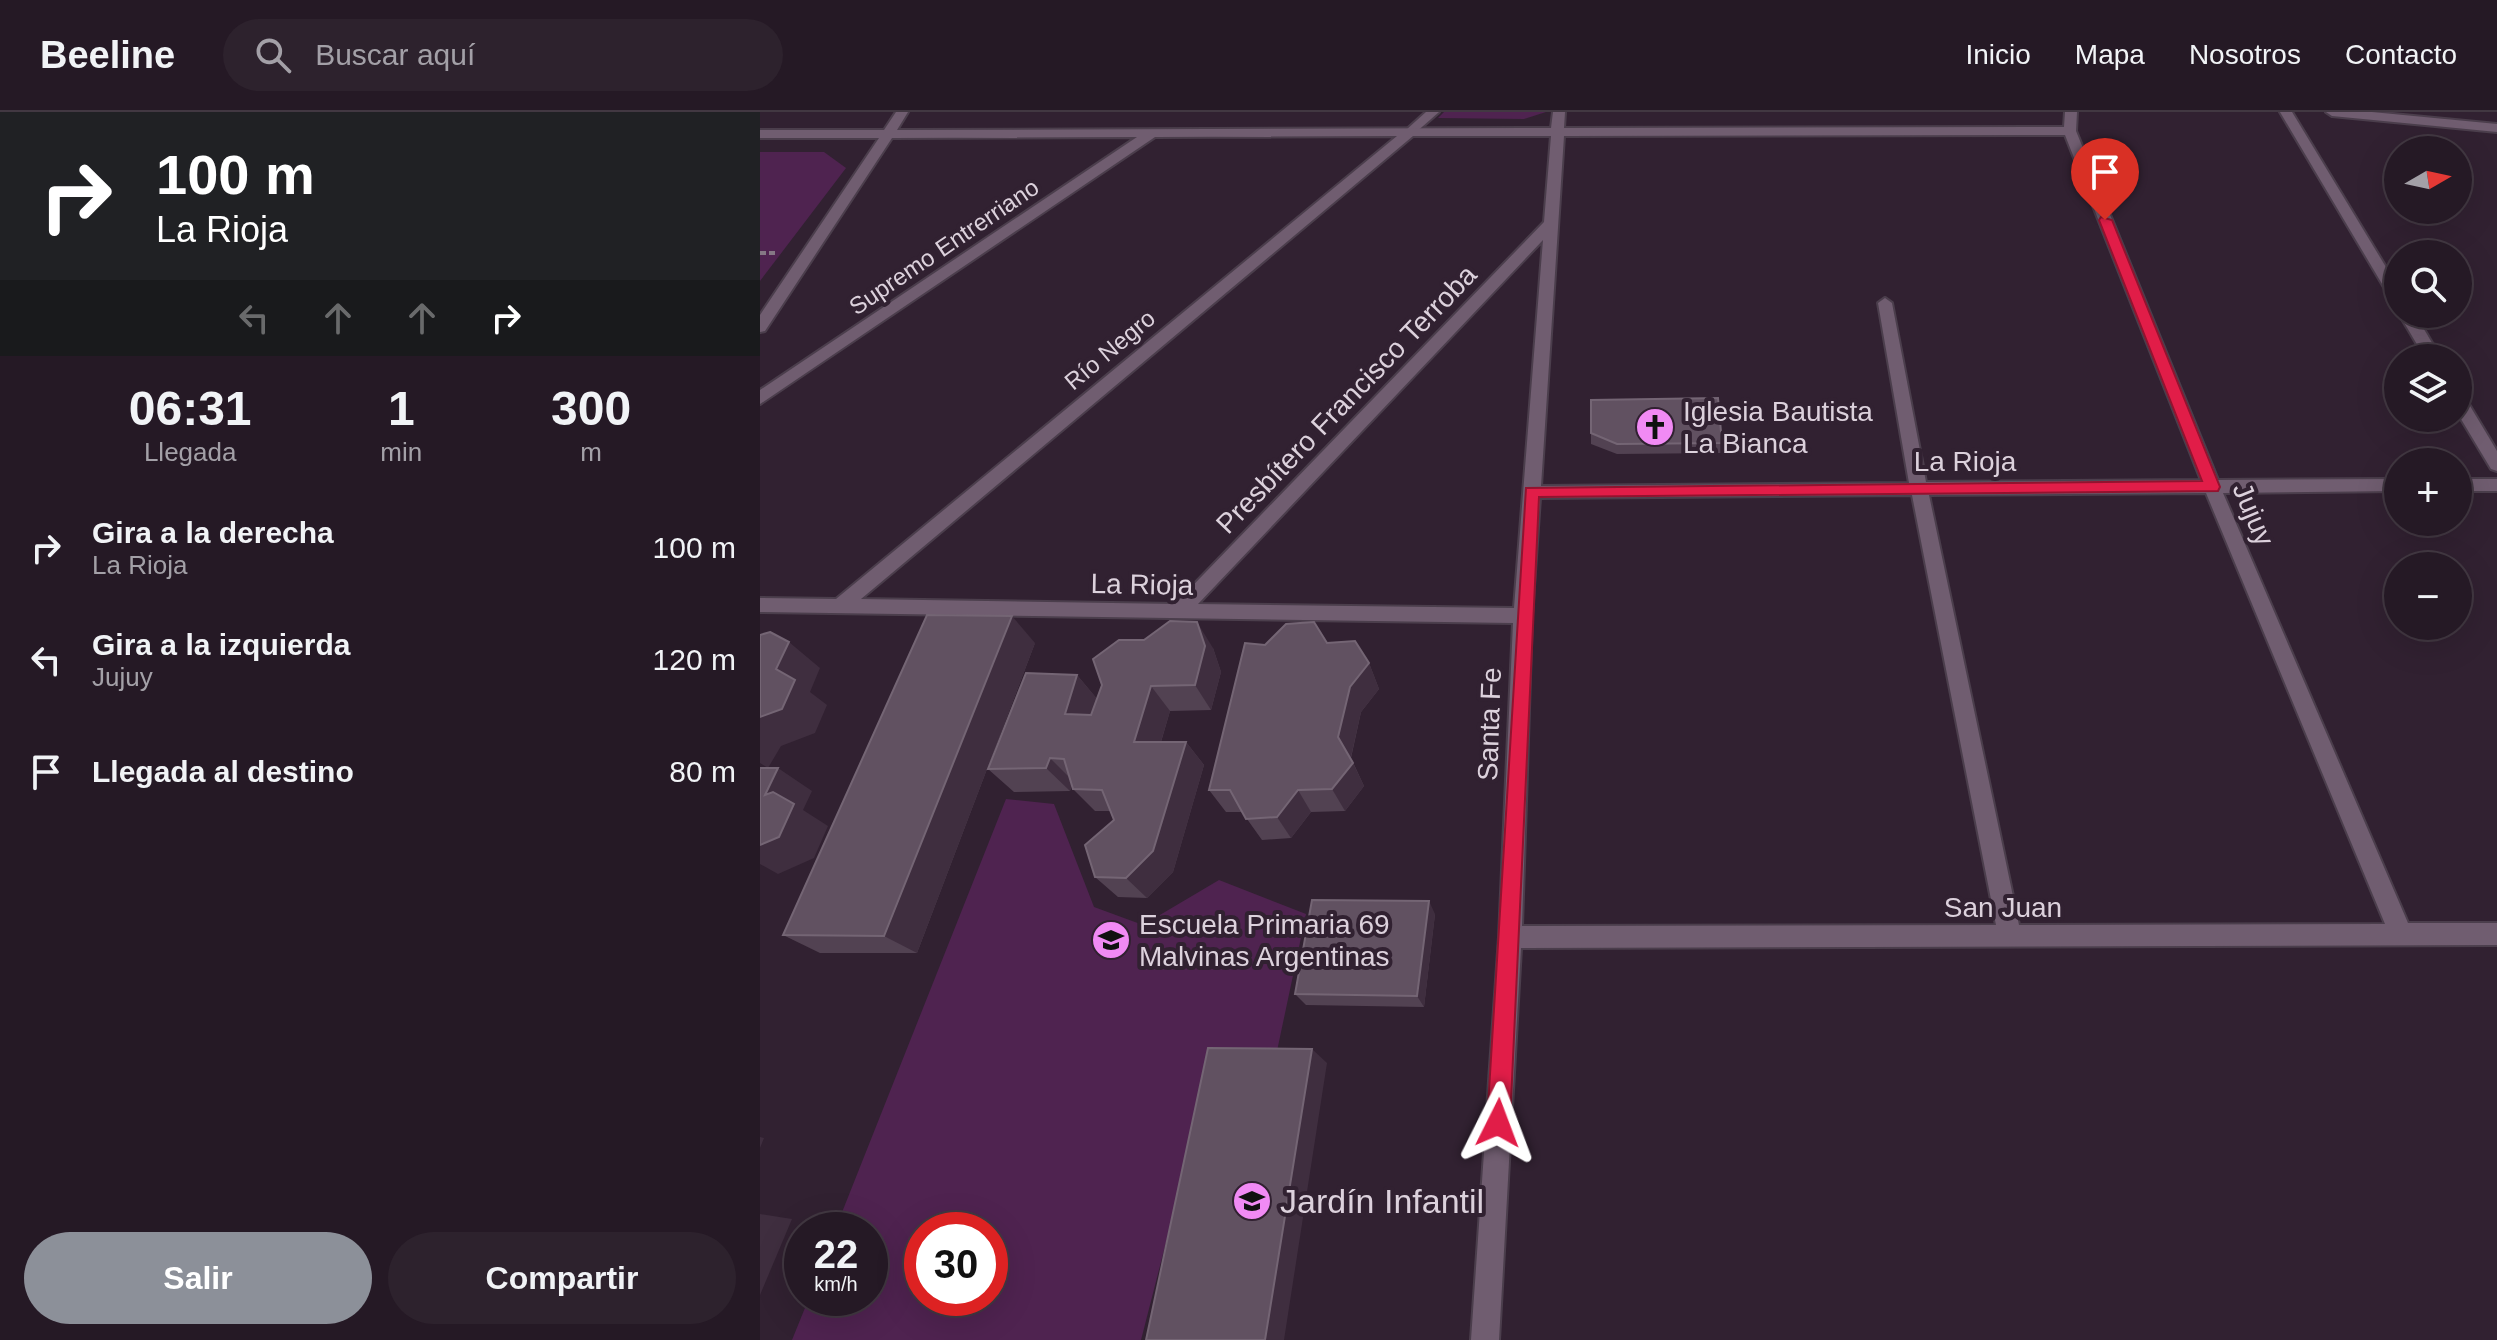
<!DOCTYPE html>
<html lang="es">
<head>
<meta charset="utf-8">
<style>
	:root { --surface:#251925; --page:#2d222d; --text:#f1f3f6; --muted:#a3a0a7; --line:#423842; --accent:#8c9099 }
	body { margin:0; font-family:Arial,sans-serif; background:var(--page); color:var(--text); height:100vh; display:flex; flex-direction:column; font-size:30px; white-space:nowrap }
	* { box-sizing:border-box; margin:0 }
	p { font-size:26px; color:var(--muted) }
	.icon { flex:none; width:44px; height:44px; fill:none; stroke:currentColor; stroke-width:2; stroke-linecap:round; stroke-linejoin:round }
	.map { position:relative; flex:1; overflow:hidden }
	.drawer { display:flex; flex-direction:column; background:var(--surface); width:760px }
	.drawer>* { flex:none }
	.banner { background:#202124; color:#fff; overflow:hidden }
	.needle { width:52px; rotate:81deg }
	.fabs { position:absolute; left:1624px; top:24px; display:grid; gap:16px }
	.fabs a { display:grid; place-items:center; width:88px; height:88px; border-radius:50%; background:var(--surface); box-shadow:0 8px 32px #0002,0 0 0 2px var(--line); font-size:40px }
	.speed { position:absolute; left:24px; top:1100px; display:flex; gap:16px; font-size:40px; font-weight:700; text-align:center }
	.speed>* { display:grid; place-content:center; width:104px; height:104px; border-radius:50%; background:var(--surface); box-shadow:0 8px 32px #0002,0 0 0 2px var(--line); line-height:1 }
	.speed small { font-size:20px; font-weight:400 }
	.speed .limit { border:12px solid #d22; background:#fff; color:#111 }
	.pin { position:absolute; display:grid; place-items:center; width:68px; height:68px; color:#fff; margin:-82px -34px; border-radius:50% 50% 50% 0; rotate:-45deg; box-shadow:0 0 8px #0007 }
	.pin .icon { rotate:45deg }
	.me { position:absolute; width:88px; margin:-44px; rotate:3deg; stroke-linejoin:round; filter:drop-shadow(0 0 6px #0008) }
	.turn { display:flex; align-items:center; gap:28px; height:168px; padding:0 24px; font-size:36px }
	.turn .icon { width:104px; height:104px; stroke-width:2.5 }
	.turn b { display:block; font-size:56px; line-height:68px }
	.lanes { display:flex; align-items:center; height:76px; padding:0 24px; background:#0003; justify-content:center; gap:40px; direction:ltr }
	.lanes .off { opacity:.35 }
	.eta { display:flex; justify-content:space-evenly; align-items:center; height:136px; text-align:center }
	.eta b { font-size:48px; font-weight:800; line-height:56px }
	.button { display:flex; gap:16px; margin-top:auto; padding:16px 24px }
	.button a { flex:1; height:92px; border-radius:48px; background:var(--accent); color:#fff; font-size:32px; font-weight:800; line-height:92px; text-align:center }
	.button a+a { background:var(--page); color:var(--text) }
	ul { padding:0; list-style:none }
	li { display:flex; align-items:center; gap:24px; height:112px; padding:0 24px }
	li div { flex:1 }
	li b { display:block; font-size:30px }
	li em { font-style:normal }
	header { display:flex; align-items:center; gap:48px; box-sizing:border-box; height:112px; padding:0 40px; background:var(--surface); border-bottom:2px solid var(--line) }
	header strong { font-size:38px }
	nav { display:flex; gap:44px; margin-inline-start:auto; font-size:28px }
	.search { width:560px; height:72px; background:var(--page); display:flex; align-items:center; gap:20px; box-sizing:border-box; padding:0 28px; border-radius:44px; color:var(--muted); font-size:30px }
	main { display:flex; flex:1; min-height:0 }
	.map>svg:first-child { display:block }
</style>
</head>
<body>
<header>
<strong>Beeline</strong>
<div class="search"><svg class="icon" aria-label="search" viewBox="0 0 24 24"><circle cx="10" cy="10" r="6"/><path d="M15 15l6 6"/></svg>Buscar aquí</div>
<nav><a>Inicio</a><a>Mapa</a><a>Nosotros</a><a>Contacto</a></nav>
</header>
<main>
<section class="drawer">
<div class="banner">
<div class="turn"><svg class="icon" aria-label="right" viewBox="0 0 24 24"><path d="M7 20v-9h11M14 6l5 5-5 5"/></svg><div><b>100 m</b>La Rioja</div></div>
<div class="lanes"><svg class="icon off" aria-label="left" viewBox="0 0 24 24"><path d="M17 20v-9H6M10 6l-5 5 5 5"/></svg><svg class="icon off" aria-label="ahead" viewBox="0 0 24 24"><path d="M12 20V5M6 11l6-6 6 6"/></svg><svg class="icon off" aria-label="ahead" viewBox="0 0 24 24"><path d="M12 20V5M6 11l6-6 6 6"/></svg><svg class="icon" aria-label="right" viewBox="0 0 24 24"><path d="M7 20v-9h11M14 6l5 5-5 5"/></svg></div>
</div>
<div class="eta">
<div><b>06:31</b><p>Llegada</p></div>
<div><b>1</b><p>min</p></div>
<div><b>300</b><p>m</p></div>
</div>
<ul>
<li><svg class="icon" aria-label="right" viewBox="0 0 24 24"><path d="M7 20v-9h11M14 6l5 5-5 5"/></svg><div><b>Gira a la derecha</b><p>La Rioja</p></div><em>100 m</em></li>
<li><svg class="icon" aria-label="left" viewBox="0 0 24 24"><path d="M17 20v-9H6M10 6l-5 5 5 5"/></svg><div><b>Gira a la izquierda</b><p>Jujuy</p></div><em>120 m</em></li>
<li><svg class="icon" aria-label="arrive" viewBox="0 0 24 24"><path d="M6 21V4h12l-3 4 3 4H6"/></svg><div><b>Llegada al destino</b></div><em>80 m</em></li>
</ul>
<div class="button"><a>Salir</a><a>Compartir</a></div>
</section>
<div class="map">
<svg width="1737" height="1228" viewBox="0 0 1737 1228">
	<rect width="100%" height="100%" fill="#312131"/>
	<g fill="#4f2350" fill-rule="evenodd">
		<path d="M 684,0 L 786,0 L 764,7 L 678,6 Z"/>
		<path d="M 0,40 L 64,40 L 86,56 L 0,169 Z"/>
		<path d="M 246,687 L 294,692 L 334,795 L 383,813 L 459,768 L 546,802 L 517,939 L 455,939 L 381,1228 L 32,1228 L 49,1186 L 110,1186 L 110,1118 L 75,1118 ZM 162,1118 L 230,1118 L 230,1186 L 162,1186 Z"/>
	</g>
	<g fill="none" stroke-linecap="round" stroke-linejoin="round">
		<g stroke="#4b3e4c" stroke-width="4">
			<path id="lane" d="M 666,0 L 679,0 L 654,22 L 646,22 L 646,18 Z"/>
		</g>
		<g stroke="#4b3e4c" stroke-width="4">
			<g id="street">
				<path d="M 136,0 L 148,0 L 137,18 L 791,16 L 793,0 L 805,0 L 804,16 L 1304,15 L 1305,0 L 1317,0 L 1316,19 L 1458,368 L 1638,367 L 1638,379 L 1463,381 L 1648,811 L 1737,811 L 1737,833 L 761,836 L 739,1228 L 711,1228 L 739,825 L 753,511 L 0,500 L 0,486 L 76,487 L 637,24 L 395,25 L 0,292 L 0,278 L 377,25 L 132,26 L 5,219 L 0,220 L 0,203 L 119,26 L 0,26 L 0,18 L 124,18 ZM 1305,23 L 1441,368 L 1166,370 L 1132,191 L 1125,186 L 1118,191 L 1149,371 L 781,374 L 804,24 ZM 653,24 L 791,24 L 784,110 L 415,492 L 101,487 ZM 783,128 L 754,496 L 438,492 ZM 1446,381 L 1625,812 L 1259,813 L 1169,383 ZM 1152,383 L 1236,813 L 762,814 L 772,504 L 780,386 Z"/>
				<path d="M 1520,0 L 1532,0 L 1638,175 L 1638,192 L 1631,187 Z"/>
				<path d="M 1566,0 L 1612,0 L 1737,12 L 1737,20 L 1572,4 Z"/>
				<path d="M 1639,202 L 1655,202 L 1681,246 L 1665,246 Z"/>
				<path d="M 1698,282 L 1704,284 L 1737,339 L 1737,359 L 1731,357 L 1698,302 Z"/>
				<rect x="1698" y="367" width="39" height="12"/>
			</g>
		</g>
		<path stroke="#857885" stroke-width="4" stroke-dasharray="6 3" stroke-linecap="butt" d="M 0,141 L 15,141"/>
		<use href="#lane" fill="#705d70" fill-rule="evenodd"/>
		<use href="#street" fill="#705d70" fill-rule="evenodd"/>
	</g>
	<g fill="#524252">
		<path d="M 831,288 L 962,331 L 961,341 L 857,342 L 831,332 Z"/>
		<path d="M 275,531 L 157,841 L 60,841 L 23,823 Z"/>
		<path d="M 505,533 L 609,551 L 619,577 L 601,600 L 591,646 L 604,674 L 585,699 L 551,700 L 531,726 L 502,728 L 482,700 L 466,700 L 449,678 Z"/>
		<path d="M 453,536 L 461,560 L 451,598 L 410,599 L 401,630 L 426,630 L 444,653 L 413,760 L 387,786 L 358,785 L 335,765 L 354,708 L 351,699 L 335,699 L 313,677 L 312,673 L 310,679 L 254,680 L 228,657 L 317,563 L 337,587 Z"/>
		<path d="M 675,802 L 664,895 L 546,893 L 535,882 Z"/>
	</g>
	<g fill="#3f2e3f">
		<path d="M 252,504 L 275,531 L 157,841 L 124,824 Z"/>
		<path d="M 437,510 L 453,536 L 461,560 L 451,598 L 435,573 Z"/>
		<path d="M 29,530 L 60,556 L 50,580 L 67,593 L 55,621 L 21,634 L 8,656 L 0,651 L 0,605 L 16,557 Z"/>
		<path d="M 609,551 L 619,577 L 601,600 L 590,649 L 578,625 L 590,575 Z"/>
		<path d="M 317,563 L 338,588 L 327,626 L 305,602 Z"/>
		<path d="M 391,574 L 410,599 L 394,653 L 374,630 Z"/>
		<path d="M 426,630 L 444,653 L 413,760 L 387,786 L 366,766 Z"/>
		<path d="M 290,646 L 313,669 L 310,679 L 286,656 Z"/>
		<path d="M 593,651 L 604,674 L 585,699 L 572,677 Z"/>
		<path d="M 18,656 L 52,679 L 43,698 L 68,714 L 54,746 L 18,762 L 0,752 L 0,733 L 5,683 Z"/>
		<path d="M 538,678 L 551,700 L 531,726 L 517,705 Z"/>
		<path d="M 669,789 L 675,802 L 664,895 L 657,884 Z"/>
		<path d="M 552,937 L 567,951 L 524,1228 L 505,1228 Z"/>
		<path d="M 0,1025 L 4,1026 L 0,1036 Z"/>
		<path d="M 0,1102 L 32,1107 L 0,1183 Z"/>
	</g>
	<g fill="#615161" stroke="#746574" stroke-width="2">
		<path d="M 958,286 L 962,331 L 857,332 L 831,321 L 831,288 Z"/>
		<path d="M 167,503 L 252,504 L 124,824 L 23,823 Z"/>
		<path d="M 410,509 L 437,510 L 445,534 L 435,573 L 391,574 L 374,630 L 426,630 L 393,739 L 366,766 L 335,765 L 325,733 L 354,708 L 342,678 L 313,677 L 304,647 L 290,646 L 286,656 L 228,657 L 266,561 L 317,563 L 305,602 L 331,603 L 342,573 L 333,547 L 359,528 L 384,528 Z"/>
		<path d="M 554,510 L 567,531 L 595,529 L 609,551 L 590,575 L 578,625 L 593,651 L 572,677 L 538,678 L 517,705 L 486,707 L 470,678 L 449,678 L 485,531 L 505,533 L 526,512 Z"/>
		<path d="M 10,520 L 29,530 L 16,557 L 35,568 L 22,597 L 0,605 L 0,523 Z"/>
		<path d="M 0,656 L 18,656 L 5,683 L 13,680 L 34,692 L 19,725 L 0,733 Z"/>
		<path d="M 552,788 L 669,789 L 657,884 L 535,882 Z"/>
		<path d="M 448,936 L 552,937 L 505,1228 L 386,1228 Z"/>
	</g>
	<path fill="#e11d48" stroke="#92132f" stroke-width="2" d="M 1341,105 L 1352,108 L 1460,375 L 1458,379 L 779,385 L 750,1011 L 746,1019 L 738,1022 L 730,1019 L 727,1011 L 766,376 L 1442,369 L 1339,108 Z"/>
	<defs>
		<g id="church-disc" transform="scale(2)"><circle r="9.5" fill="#f18af4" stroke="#312131"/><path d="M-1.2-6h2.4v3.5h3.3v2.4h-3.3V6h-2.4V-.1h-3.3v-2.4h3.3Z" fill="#111"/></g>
		<g id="school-disc" transform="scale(2)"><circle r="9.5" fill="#f18af4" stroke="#312131"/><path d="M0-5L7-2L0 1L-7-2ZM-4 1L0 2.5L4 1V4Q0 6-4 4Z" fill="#111"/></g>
	</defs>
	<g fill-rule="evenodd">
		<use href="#church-disc" x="895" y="315"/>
		<use href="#school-disc" x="351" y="828"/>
		<use href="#school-disc" x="492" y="1089"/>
	</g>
	<g text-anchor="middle" stroke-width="8" stroke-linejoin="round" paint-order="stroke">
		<g font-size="24" fill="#dcd1dc" stroke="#312131">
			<text transform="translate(184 135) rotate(-34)" y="8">Supremo Entrerriano</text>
			<text transform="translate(350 238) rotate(-40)" y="8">Río Negro</text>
		</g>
		<g font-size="28" fill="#dcd1dc" stroke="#312131">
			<text transform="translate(586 287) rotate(-46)" y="10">Presbítero Francisco Terroba</text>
			<text x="1205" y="359">La Rioja</text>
			<text transform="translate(1494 402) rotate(67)" y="10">Jujuy</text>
			<text transform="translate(382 472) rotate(1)" y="10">La Rioja</text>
			<text transform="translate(729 612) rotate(-88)" y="10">Santa Fe</text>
			<text x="1243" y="805">San Juan</text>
		</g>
		<g font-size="28" fill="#dcd1dc" stroke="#312131" text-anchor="start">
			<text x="923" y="309">Iglesia Bautista<tspan x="923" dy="32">La Bianca</tspan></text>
			<text x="379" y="822">Escuela Primaria 69<tspan x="379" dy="32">Malvinas Argentinas</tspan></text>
		</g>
		<g font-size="34" fill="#dcd1dc" stroke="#312131" text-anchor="start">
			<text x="520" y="1101">Jardín Infantil</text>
		</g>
	</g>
</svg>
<div class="fabs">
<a><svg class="needle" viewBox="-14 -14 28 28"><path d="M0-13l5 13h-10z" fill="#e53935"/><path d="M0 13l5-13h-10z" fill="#a3a0a7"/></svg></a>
<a><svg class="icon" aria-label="search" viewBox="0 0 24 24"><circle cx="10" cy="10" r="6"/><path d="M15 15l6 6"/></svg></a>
<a><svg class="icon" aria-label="layers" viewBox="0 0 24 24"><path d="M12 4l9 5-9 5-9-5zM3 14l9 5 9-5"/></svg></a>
<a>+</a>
<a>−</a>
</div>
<div class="speed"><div>22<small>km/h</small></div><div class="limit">30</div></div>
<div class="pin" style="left:1345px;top:108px;background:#d93025"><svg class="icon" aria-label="arrive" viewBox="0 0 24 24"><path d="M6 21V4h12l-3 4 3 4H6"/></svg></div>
<svg class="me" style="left:738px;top:1011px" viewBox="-20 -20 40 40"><path d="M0-17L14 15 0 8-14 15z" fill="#e11d48" stroke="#fff" stroke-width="4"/></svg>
</div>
</main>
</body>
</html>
